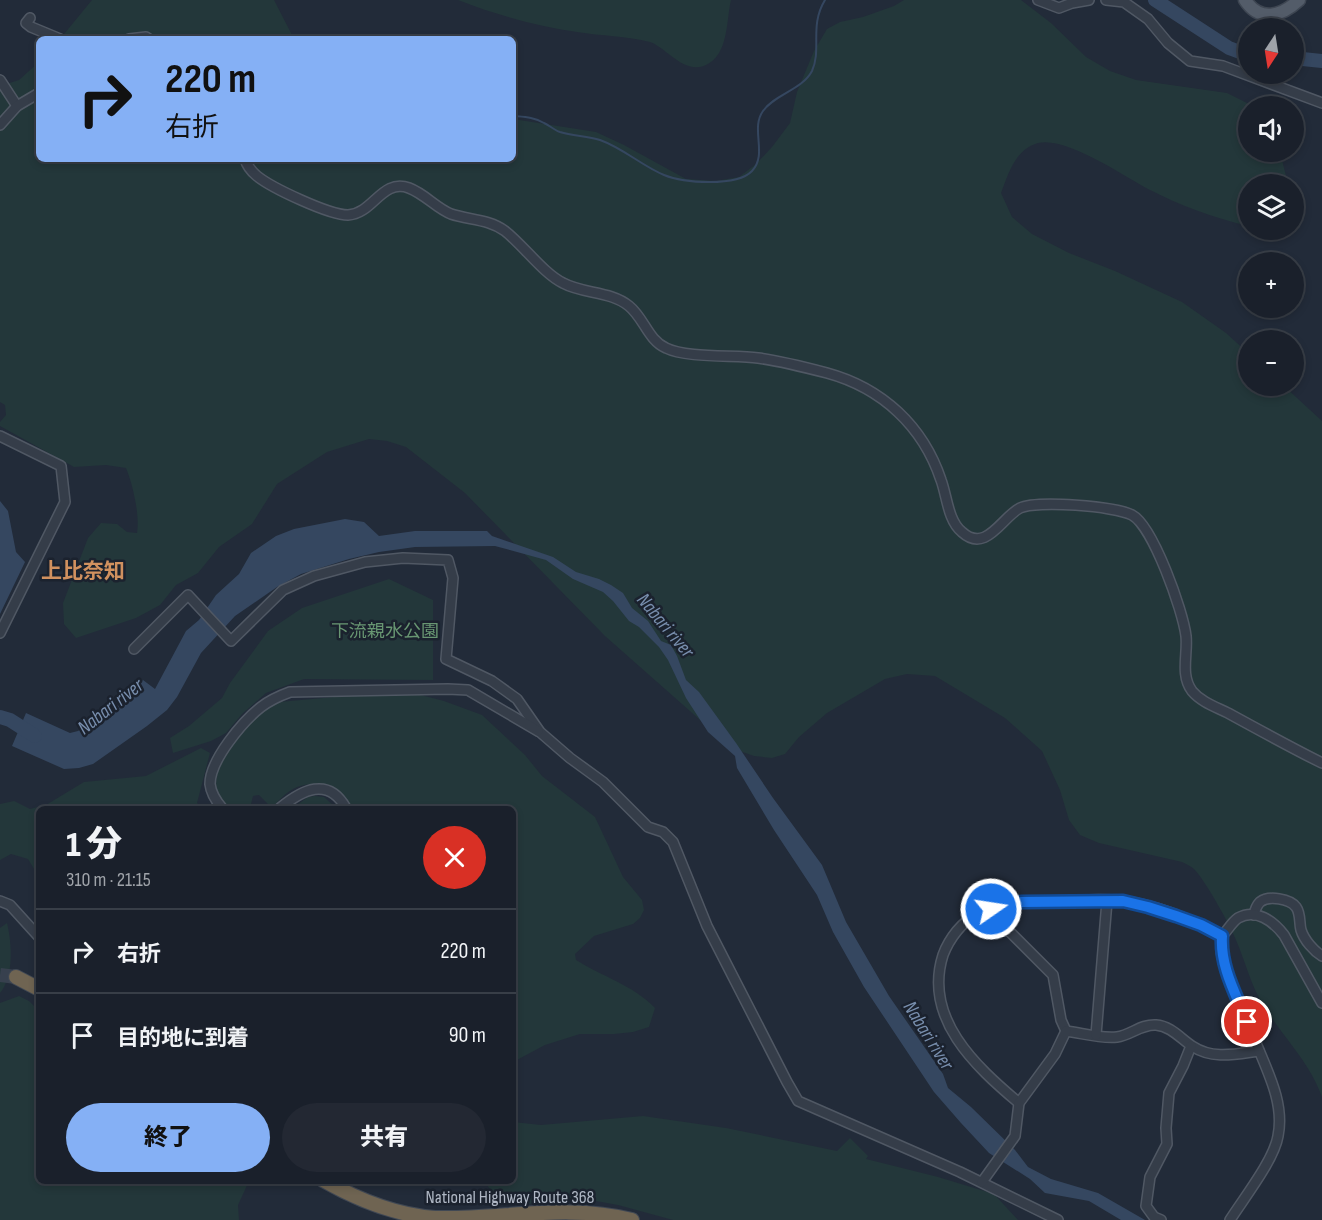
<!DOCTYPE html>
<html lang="ja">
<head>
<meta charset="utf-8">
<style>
	:root { --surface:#1a202b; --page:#232833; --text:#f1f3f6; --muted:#9fa3a9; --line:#383e47; --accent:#85b0f5 }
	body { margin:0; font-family:"Sofia Sans Condensed","Noto Sans JP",sans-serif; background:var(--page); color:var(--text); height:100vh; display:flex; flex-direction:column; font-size:22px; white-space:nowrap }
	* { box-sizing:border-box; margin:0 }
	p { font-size:20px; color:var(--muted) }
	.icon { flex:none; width:33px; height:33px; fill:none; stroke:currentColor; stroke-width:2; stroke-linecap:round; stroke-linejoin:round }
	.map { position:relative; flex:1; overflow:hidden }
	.side { position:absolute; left:36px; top:806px; width:480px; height:378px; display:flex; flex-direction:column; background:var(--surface); border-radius:9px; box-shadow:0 3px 9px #0003,0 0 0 2px var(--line) }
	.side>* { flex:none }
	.hud { position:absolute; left:36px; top:36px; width:480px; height:126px; border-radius:9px; box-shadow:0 3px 9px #0003,0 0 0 2px var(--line); background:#85b0f5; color:#111; overflow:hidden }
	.needle { width:39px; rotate:192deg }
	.controls { position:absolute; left:1238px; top:18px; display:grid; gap:12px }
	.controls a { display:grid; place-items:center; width:66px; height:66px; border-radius:50%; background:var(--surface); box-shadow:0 3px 9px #0003,0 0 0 2px var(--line); font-size:30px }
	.pin { position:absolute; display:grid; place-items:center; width:51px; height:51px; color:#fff; margin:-26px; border:3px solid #fff; border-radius:50%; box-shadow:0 2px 6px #0007 }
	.me { position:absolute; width:66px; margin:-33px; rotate:77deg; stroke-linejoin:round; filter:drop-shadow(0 0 4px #0008) }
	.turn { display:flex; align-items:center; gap:21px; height:126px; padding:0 30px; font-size:27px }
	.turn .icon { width:78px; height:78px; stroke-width:2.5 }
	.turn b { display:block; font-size:42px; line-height:51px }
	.round { display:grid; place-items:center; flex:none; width:63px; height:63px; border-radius:32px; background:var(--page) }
	.head { display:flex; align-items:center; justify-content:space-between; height:102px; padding:0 30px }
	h1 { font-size:36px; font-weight:800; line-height:45px }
	.primary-button { display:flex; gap:12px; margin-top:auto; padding:12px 30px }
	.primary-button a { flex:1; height:69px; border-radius:36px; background:var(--accent); color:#111; font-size:24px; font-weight:800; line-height:69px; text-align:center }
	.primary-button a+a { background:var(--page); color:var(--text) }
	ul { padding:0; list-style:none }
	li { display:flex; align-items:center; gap:18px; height:84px; padding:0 30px; border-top:2px solid var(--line) }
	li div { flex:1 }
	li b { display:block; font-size:22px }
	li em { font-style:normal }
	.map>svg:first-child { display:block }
</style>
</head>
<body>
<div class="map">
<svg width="1322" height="1220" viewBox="0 0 1322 1220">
	<rect width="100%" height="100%" fill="#222b39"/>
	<g fill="#23373a">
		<path d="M 92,0 L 274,0 L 292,35 L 297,39 L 60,39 Z"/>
		<path d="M 458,0 L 731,0 C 726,21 729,54 706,65 C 684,75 667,48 650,42 C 627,36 601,36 577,32 C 537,26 496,15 458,0 Z"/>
		<path d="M 904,0 L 1021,0 L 1051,23 L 1086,57 L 1110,71 L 1136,80 L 1227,93 L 1253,106 L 1248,106 L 1248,152 L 1280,152 L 1288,184 L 1248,184 L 1248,226 C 1214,218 1179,205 1148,189 C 1124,176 1066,136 1038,143 C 1015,150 1009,172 1001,193 L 1012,217 L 1032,234 L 1069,253 L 1115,271 L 1182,302 L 1226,333 L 1248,353 L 1248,386 L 1284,386 L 1322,421 L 1322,1097 C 1310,1063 1284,1038 1265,1008 C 1251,987 1246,963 1236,940 C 1230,925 1205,880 1194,869 C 1191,866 1186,864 1182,862 L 1099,843 L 1080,835 L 1069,820 L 1060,790 L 1042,751 L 1005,718 L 935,676 L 907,674 L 885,679 L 827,713 L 799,737 L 785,754 L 772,758 L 754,756 L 737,750 L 708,727 L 605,636 L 465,493 L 406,447 L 387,441 L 369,439 L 327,452 L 277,484 L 252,524 L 219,547 L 198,573 L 176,585 L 160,605 L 136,618 L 76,638 L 64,624 L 63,603 L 88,538 L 101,523 L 117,524 L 127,532 L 137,533 C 140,516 133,485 126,468 L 106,465 L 74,467 L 0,426 L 0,422 L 6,415 L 5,405 L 0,402 L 0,86 L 19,80 L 39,62 L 39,159 L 513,159 L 513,119 L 596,132 L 624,145 L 686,179 L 716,181 L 739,177 L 756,164 L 772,147 L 790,123 L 797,92 L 814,51 L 827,29 L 840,22 L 863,17 L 894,6 Z"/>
		<path d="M 389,579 L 433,600 L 433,680 L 304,679 L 266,693 L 242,714 L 226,733 L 211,741 L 173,753 L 170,738 L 189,726 L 222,698 L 230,683 L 268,631 L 302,608 Z"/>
		<path d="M 389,692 L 417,694 L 444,701 L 482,715 L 525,755 L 542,776 L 595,817 L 623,877 L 642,900 L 644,910 L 640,918 L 633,924 L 594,936 L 575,954 L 576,960 C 603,977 633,985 655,1008 L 649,1027 L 633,1032 L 614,1034 L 580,1034 L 545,1045 L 513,1062 L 513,808 L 351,808 C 343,787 318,779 297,787 C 286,792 279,800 272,808 L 259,795 L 253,796 L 250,808 C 244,808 237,810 231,808 C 227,807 224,803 221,799 C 204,775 235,736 253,719 C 261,712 269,707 279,702 Z"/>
		<path d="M 201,748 L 210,753 L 197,803 L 202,808 L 39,808 L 39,877 L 28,859 L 11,854 L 0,860 L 0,804 L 14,801 L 30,809 L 46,805 L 84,782 L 146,776 Z"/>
		<path d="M 315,796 L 324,797 L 336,808 L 293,808 L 308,797 Z"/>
		<path d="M 7,923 C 12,944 14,976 0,993 L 0,928 Z"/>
		<path d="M 19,996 L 29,1001 L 39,1011 L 39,1180 L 249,1181 L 238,1205 L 239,1220 L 0,1220 L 0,1003 Z"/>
		<path d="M 643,1116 L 726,1128 L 837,1151 L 850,1138 L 868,1156 L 866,1159 L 938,1177 L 994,1194 L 1018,1220 L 673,1220 L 618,1205 L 585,1199 L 514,1205 L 495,1196 L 484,1181 L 513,1180 L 513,1122 L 541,1125 Z"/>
	</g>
	<g fill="#354760">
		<path d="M 0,501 L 8,511 L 16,552 L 25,562 L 0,614 Z"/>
		<path d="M 345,519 L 364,522 L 379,536 L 415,531 L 487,531 L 492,536 L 553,557 L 576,572 L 599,579 L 611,585 L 623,593 L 632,608 L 648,621 L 661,641 L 671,645 L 677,656 L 686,680 L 699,692 L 736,743 L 773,798 L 822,865 L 846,922 L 889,996 L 943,1074 L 948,1088 L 971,1107 L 1015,1150 L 1028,1167 L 1051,1179 L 1098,1193 L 1145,1220 L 1121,1220 L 1089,1201 L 1045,1193 L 1030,1179 L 989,1153 L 961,1123 L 934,1092 L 864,987 L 833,932 L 817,895 L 774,830 L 737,768 L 735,756 L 708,732 L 686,698 L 668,660 L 659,647 L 639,627 L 629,621 L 613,601 L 603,592 L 573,579 L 546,560 L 495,546 L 415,547 L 379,552 L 349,559 L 301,574 L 277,587 L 235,616 L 201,653 L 177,697 L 167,710 L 147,726 L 93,764 L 79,768 L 64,769 L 12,746 L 26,713 L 70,733 L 78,731 L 121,703 L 143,680 L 155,689 L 186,631 L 199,620 L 216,595 L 239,574 L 251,553 L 276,536 L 294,529 Z"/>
	</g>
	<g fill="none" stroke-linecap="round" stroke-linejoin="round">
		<g stroke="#354760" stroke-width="2">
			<path d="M 1161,3 L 1161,0"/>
			<path d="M 513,116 C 524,117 534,117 544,123 C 549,125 554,130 560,132 C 573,136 587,136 600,140 C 623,148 642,166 664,175 C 683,183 737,187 752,171 C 768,154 750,129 763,111 C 775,94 802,90 812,71 C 822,49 809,26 825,0"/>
		</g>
		<g stroke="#354760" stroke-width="14">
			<path d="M 1155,0 L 1229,48 L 1248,55"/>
			<path d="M 1293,58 L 1322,61"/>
			<path d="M 0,717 L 10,720 L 35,736"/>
		</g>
		<path stroke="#37404e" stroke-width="14" stroke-dasharray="14 7" stroke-linecap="butt" d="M 0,975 L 16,977"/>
		<g stroke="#505864" stroke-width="12">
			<g id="minor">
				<path d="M 1038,0 L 1059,8 L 1072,3 L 1089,0"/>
				<path d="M 1106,0 L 1124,2 L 1148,19 L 1168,43 L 1190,61 L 1223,66 L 1322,103"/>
				<path d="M 30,18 L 26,23 L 31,27 L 60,39"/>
				<path d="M 129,39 L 146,37 L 149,39"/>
				<path d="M 0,80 L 17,106"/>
				<path d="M 0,125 L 17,106 L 39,93"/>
				<path d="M 245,159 C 247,166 251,171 257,176 C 272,188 329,215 348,215 C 373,214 382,178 409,188 C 425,194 436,208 451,214 C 469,220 489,219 505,231 C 523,245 544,274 563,283 C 583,294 611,291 629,306 C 644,318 648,340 666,348 C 686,358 734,355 758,358 C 781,361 804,367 827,373 C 882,388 923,426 941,480 C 947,496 948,521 962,532 C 986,554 1002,517 1020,508 C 1036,500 1115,506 1132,515 C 1153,526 1183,611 1186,636 C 1188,654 1180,675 1192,691 C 1201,702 1216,707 1228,713 C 1259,730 1290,747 1322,763"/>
				<path d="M 0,436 L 61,466 L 65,502 L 0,633"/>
				<path d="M 134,649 L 188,595 L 231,641 L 283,590 L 314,576 L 365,562 L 403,558 L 448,560 L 453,578 L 446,659 L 492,681 L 517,699 L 540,732 L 570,758 L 603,782 L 648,827 L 663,832 L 673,842 L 707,926 L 787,1082 L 798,1101 L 960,1172 L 1058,1220"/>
				<path d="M 222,808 C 216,801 211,793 210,784 C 210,760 243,721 261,707 C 270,700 279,696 290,692 L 448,689 L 468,690 L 538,731"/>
				<path d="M 280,808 C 302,790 328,776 346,808"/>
				<path d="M 0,901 L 10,905 L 39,937"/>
				<path d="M 991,909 L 1004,926 L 1053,975 L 1061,1020 L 1066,1031"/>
				<path d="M 1254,915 C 1255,910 1257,905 1260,902 C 1269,895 1290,899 1296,907 C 1301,914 1299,923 1301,930 C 1304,940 1314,951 1322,956"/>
				<path d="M 1066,1031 C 1082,1033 1101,1039 1117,1037 C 1131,1035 1141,1024 1156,1025 C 1171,1026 1181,1039 1192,1046 C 1213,1060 1236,1054 1259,1051"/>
				<path d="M 1096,1035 L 1107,901"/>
				<path d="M 1019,1103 C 975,1066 923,1018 943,955 C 949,939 962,921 978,914 C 1002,903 1028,902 1054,901 C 1077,901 1100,898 1123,901 C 1156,905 1192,920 1222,936"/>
				<path d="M 982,1182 L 1015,1136 L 1019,1103 L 1055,1054 L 1066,1031"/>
				<path d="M 1161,1220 L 1154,1217 L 1146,1206 L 1150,1177 L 1167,1144 L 1166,1128 L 1169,1093 L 1183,1066 L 1191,1046"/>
				<path d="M 1230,1220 C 1244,1198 1274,1160 1278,1136 C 1285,1102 1266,1069 1254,1038 C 1244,1014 1234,989 1224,965 L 1221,951 L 1222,936 C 1227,931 1232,922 1238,918 C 1256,908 1273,921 1284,935 L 1322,1003"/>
			</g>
		</g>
		<g stroke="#3e4652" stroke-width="15">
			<path id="major" d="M 1245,0 C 1260,23 1282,16 1299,0"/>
		</g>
		<g stroke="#404854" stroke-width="16">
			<g id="highway">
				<path d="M 16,977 L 39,989"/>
				<path d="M 323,1180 C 358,1200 395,1215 435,1218 C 501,1220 566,1203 632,1220"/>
			</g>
		</g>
		<use href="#minor" stroke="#353d49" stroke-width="9"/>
		<use href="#major" stroke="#535c69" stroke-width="12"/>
		<use href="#highway" stroke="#6f6452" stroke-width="14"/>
	</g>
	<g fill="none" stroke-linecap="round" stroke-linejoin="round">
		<g stroke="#114b97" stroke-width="15">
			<path id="route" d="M 991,909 L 1021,902 L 1123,901 L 1148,907 L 1176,916 L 1201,925 L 1222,936 C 1220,967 1236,994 1247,1022"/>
		</g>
		<use href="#route" stroke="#1a73e8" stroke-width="10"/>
	</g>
	<g text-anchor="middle" stroke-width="5" stroke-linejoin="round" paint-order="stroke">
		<g font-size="18" fill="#689672" stroke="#1b222e">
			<text x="385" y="637">下流親水公園</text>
		</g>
		<g font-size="18" fill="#b0b8c5" stroke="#1b222e">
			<text x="510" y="1203">National Highway Route 368</text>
		</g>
		<g font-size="20" font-style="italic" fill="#788ead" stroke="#1b222e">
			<text transform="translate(666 625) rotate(50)" y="7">Nabari river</text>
			<text transform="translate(110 706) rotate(-38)" y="7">Nabari river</text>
			<text transform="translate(929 1035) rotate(58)" y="7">Nabari river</text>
		</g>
		<g font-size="21" font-weight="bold" fill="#d1915f" stroke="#1b222e">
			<text x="83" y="578">上比奈知</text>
		</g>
	</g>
</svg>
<div class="controls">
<a><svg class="needle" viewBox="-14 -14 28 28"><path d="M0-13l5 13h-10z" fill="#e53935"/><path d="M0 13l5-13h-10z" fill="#9fa3a9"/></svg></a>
<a><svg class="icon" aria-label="sound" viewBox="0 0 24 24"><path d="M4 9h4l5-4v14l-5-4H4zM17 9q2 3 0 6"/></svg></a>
<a><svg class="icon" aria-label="layers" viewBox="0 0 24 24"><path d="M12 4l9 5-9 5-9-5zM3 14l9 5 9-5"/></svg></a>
<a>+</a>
<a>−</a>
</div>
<div class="pin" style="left:1247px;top:1022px;background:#d93025"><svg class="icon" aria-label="arrive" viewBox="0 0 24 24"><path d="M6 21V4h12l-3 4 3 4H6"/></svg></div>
<svg class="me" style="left:991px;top:909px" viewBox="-20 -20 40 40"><circle r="17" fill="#1a73e8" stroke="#fff" stroke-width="3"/><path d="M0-11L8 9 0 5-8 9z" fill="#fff"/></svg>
<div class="hud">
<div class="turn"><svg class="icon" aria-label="right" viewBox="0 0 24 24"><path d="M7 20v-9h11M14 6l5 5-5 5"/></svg><div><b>220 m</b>右折</div></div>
</div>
<section class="side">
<div class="head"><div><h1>1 分</h1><p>310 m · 21:15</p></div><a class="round" style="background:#d93025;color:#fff"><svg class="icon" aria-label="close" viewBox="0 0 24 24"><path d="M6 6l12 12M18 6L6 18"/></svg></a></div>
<ul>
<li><svg class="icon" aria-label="right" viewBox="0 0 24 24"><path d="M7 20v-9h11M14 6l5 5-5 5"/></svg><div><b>右折</b></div><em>220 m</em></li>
<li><svg class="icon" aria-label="arrive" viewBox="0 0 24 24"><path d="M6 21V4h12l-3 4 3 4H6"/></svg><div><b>目的地に到着</b></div><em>90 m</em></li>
</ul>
<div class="primary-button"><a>終了</a><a>共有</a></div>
</section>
</div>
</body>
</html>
